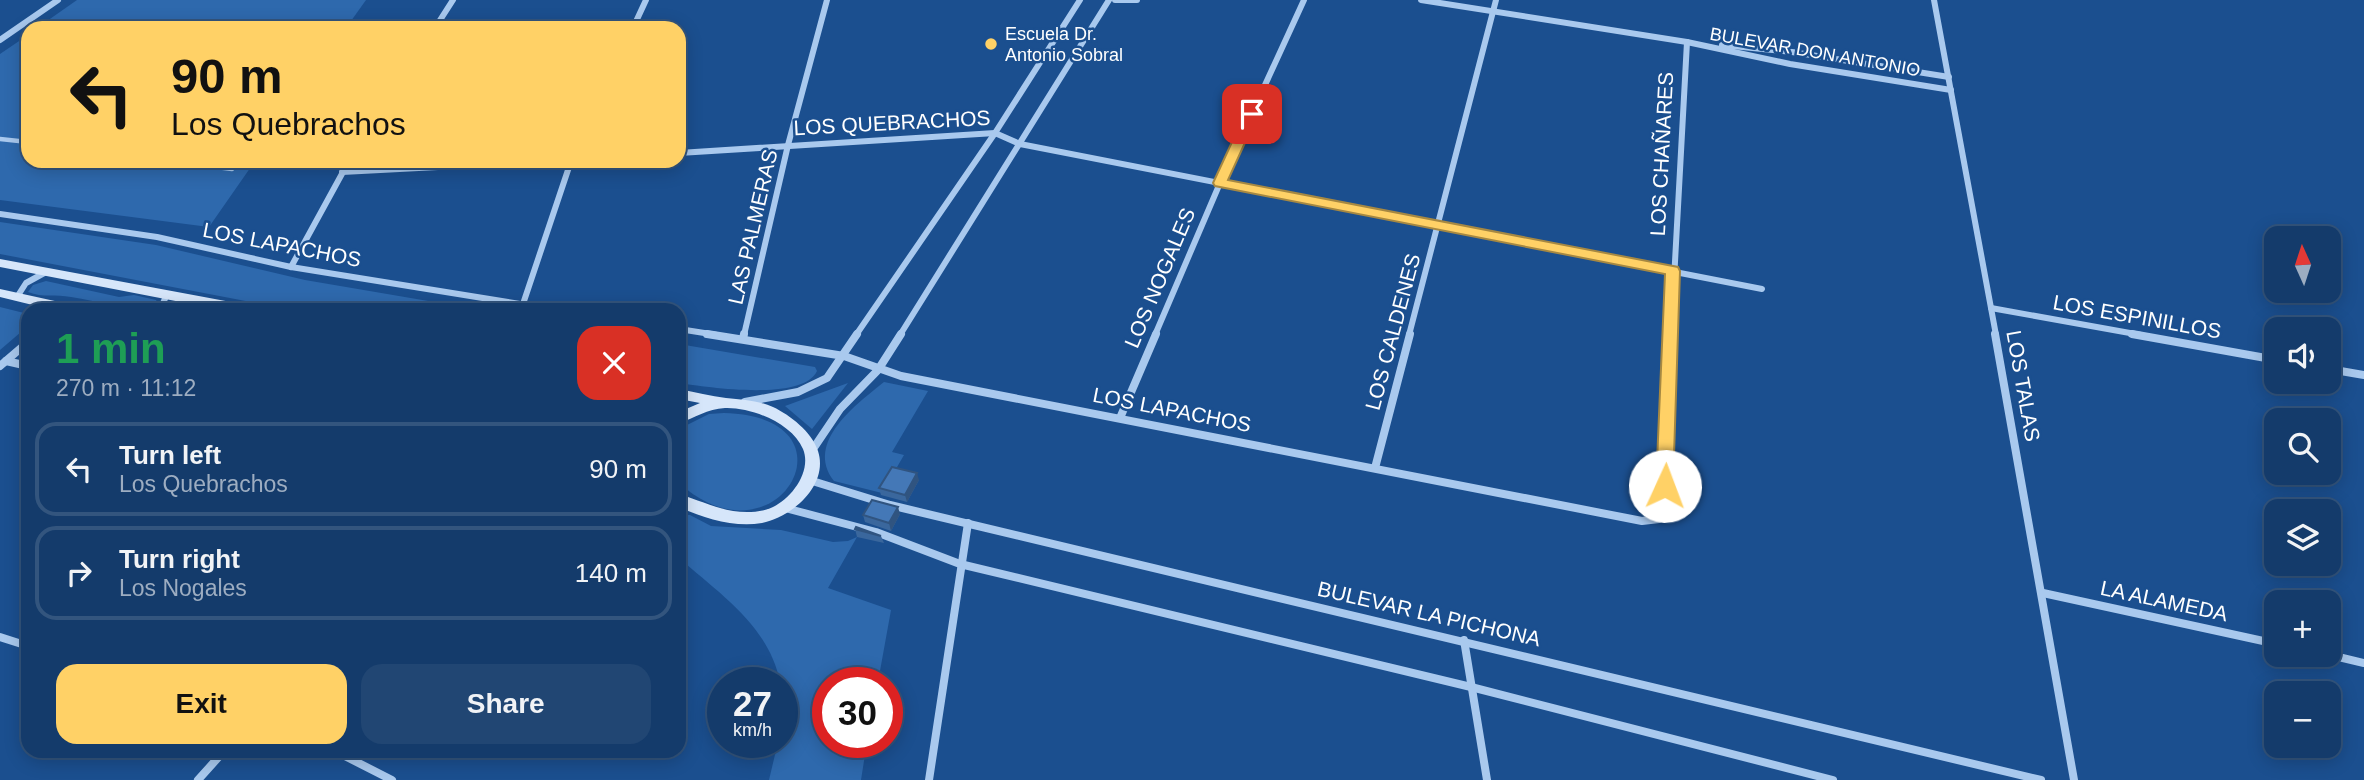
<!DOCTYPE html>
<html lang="en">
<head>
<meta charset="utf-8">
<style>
	:root { --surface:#143b6b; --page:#214673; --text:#f1f3f6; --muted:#9dadc1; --line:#33557e; --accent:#ffd166 }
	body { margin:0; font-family:Helvetica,sans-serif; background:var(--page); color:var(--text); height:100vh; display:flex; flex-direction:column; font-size:26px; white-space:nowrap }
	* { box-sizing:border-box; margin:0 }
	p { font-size:23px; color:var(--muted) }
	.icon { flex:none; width:38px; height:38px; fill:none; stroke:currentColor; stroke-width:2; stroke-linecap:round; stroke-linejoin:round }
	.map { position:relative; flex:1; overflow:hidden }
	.drawer { position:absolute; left:21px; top:303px; width:665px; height:455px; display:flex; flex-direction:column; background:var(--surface); border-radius:21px; box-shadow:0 4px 18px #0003,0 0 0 2px var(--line) }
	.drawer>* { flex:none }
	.top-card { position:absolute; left:21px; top:21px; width:665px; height:147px; border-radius:21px; box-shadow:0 4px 18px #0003,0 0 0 2px var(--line); background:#ffd166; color:#111; overflow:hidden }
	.needle { width:46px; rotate:357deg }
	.controls { position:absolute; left:2264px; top:226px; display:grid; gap:14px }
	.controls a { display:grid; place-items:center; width:77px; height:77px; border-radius:14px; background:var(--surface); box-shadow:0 4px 18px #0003,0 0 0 2px var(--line); font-size:35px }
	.speed { position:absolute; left:707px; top:667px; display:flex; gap:14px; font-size:35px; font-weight:700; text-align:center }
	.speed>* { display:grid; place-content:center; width:91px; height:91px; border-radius:50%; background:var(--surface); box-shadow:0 4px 18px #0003,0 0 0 2px var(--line); line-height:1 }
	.speed small { font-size:18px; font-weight:400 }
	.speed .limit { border:10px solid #d22; background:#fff; color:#111 }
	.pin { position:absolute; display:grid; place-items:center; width:60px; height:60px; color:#fff; margin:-30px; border-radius:14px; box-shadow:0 4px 10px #0006 }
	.me { position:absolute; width:77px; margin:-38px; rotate:2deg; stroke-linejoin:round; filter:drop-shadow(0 0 5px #0008) }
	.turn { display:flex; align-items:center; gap:24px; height:147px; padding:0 35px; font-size:32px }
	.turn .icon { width:91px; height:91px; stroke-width:2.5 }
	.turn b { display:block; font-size:49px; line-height:60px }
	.round { display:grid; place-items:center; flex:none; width:74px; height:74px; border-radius:21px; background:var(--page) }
	.head { display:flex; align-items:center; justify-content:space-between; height:119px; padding:0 35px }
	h1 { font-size:42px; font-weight:800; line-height:52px; color:#1e9e55 }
	.button { display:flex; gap:14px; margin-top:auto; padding:14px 35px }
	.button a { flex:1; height:80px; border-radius:21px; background:var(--accent); color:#111; font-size:28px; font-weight:800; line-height:80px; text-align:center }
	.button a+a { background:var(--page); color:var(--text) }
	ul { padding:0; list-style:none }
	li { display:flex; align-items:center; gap:21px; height:94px; margin:0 14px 10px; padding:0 21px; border:4px solid var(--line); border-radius:21px }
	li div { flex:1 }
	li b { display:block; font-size:26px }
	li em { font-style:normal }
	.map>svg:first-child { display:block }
</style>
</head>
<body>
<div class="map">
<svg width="2364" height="780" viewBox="0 0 2364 780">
	<rect width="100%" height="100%" fill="#1b4f8f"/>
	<g fill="#2e69ad">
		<path d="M 77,0 L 366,0 L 346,28 L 37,28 Z"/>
		<path d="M 28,35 L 28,161 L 255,161 L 209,227 L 0,200 L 0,54 Z"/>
		<path d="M 0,222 L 156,245 L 305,280 L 481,310 L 293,310 L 0,254 Z"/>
		<path d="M 46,281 L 119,297 L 134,295 L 156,300 L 158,304 L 152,310 C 123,310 99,301 71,297 C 56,294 43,298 28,292 L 33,285 Z"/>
		<path d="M 0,307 L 28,314 L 28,326 L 0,350 Z"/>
		<path d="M 679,344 L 815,367 L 817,371 C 803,402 706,387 679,383 Z"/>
		<path d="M 884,382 L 928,391 L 892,452 L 904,455 L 882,493 L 834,481 C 804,442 857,404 884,382 Z"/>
		<path d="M 848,383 L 812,429 L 785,406 Z"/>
		<path d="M 724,413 C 864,416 778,572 679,483 L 679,429 L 709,414 Z"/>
		<path d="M 679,515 L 690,515 L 711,526 L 781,530 L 833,542 L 848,541 L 857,537 L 828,588 L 891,610 L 878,682 L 828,682 L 828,742 L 867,742 L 861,780 L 769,780 L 778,742 L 782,742 L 782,682 L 780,682 C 769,626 720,594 679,558 Z"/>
	</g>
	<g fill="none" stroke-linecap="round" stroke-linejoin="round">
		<g stroke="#a9c9ee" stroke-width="4.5">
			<path d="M 0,139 L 28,142"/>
			<path d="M 169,161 L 232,169"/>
		</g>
		<g stroke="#a9c9ee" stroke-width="6">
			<path d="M 1115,0 L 1137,0"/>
			<path d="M 1421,0 L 1687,42 L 1790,64 L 1951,90"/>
			<path d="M 1934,0 L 1996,335"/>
			<path d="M 435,28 L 453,0"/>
			<path d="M 633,28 L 646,0"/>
			<path d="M 0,40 L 58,0"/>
			<path d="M 1722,45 L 1792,52 L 1949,77"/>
			<path d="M 679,153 L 995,133 L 1020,144 L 1762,289"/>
			<path d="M 342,172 L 556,161"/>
			<path d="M 0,214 L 157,237 L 291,267 L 557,310"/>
			<path d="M 291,267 L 349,161"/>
			<path d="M 17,297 L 26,283 L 46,272"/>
			<path d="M 523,304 L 571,161"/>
			<path d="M 1991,308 L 2141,335"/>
			<path d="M 160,310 L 167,294"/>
			<path d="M 679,329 L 717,335"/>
			<path d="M 744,335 L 788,145 L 827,0"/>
			<path d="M 856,335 L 995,133 L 1080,0"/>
			<path d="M 900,335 L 1109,0"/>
			<path d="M 1155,335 L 1220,183 L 1304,0"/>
			<path d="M 1409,335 L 1496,0"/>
			<path d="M 1671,335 L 1687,42"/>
		</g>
		<g stroke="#a9c9ee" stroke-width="8">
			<path d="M 707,334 L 844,356 L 901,376 L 1642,521 L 1659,519 L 1664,513 L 1671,334"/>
			<path d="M 1995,334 L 2074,780"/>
			<path d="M 2132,334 L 2277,360"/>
			<path d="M 743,339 L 744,334"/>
			<path d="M 6,361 L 28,366"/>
			<path d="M 0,366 L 28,342"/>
			<path d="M 2329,369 L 2364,375"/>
			<path d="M 745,402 L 798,392 L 827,378 L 857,334"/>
			<path d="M 1120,418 L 1156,334"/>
			<path d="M 811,452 L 840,409 L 878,370 L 901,334"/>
			<path d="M 1375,468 L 1410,334"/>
			<path d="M 809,480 L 890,505 L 2041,780"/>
			<path d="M 785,508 L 876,532 L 960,564 L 1471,687 L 1833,780"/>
			<path d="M 2043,593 L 2277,644"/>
			<path d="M 0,637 L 28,646"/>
			<path d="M 1464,640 L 1487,780"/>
			<path d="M 2326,654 L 2364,663"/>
			<path d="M 335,751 L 392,780"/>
			<path d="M 198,780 L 224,751"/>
			<path d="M 929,780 L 968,523"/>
		</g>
		<g fill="#d6e6fa" fill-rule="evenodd">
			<path d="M 0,259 L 247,305 L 253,310 L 222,310 L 0,267 Z"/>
			<path d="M 0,289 L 73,305 L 79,310 L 53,310 L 0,297 Z"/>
			<path d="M 679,389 C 695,392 711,396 726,398 C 743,400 757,400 773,407 C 790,415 812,432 818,451 C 829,485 792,517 762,523 C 734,528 704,518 679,507 L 679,494 C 702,501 722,512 747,512 C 755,512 765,511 773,507 C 792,498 812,471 803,449 C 792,423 751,407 725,408 C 707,409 695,418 679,423 L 679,412 L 700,403 L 679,399 Z"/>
		</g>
	</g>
	<g fill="#3a679d">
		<path d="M 919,480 L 907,502 L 881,495 L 879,488 Z"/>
		<path d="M 900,514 L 891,531 L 865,522 L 863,515 Z"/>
		<path d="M 855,529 L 881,536 L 884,543 L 857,537 Z"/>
	</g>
	<g fill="#305480">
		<path d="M 917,473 L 919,480 L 907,502 L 905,495 Z"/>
		<path d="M 898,507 L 900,514 L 891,531 L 889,523 Z"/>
	</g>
	<g fill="#4478b7" stroke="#305480" stroke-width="2">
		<path d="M 892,467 L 917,473 L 905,495 L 879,488 Z"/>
		<path d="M 872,500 L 898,507 L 889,523 L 863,515 Z"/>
		<path d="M 856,527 L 881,536 L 855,529 Z"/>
	</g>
	<path fill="#ffd166" stroke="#a68842" stroke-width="2" d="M 1252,110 L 1258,114 L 1228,180 L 1678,267 L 1680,271 L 1673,486 L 1671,491 L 1659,491 L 1656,486 L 1665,274 L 1215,186 L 1213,183 L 1245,114 Z"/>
	<circle fill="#ffd166" stroke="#1b4f8f" stroke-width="2.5" cx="991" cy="44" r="7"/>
	<g text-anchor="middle" stroke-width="5" stroke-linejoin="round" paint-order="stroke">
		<g font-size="18" fill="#fff" stroke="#1b4f8f" text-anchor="start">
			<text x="1005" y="40">Escuela Dr.<tspan x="1005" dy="21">Antonio Sobral</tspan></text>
		</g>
		<g font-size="18" fill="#fff" stroke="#1b4f8f">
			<text transform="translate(1815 52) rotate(10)" y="6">BULEVAR DON ANTONIO</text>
		</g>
		<g font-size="21" fill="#fff" stroke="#1b4f8f">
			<text transform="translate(892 123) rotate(-3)" y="7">LOS QUEBRACHOS</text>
			<text transform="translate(1662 154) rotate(-87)" y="7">LOS CHAÑARES</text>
			<text transform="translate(753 227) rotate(-77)" y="7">LAS PALMERAS</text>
			<text transform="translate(282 245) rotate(11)" y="7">LOS LAPACHOS</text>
			<text transform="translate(1160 278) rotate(-67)" y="7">LOS NOGALES</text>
			<text transform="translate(2137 317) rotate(10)" y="7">LOS ESPINILLOS</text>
			<text transform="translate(1393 332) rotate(-75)" y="7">LOS CALDENES</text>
			<text transform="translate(2023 386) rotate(80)" y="7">LOS TALAS</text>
			<text transform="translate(1172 410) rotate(11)" y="7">LOS LAPACHOS</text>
			<text transform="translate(2164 601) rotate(12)" y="7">LA ALAMEDA</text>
			<text transform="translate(1429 614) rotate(13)" y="7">BULEVAR LA PICHONA</text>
		</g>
	</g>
</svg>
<div class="controls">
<a><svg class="needle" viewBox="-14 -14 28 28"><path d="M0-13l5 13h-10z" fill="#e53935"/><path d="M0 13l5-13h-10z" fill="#9dadc1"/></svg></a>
<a><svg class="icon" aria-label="sound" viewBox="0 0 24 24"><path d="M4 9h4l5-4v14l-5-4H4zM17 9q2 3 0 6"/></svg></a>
<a><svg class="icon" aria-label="search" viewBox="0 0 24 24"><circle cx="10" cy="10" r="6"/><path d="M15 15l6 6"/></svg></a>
<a><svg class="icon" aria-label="layers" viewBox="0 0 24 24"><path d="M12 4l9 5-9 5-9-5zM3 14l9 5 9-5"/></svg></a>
<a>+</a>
<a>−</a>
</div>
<div class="speed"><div>27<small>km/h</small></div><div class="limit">30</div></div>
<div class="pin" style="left:1252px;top:114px;background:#d93025"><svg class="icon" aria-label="arrive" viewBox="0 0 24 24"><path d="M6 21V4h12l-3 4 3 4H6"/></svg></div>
<svg class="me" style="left:1665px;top:486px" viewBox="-20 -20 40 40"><circle r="19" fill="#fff"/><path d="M0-13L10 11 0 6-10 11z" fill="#ffd166"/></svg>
<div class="top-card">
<div class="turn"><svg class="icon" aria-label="left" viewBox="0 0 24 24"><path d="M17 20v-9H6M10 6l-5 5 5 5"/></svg><div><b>90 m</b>Los Quebrachos</div></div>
</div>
<section class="drawer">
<div class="head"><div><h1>1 min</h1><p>270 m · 11:12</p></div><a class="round" style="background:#d93025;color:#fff"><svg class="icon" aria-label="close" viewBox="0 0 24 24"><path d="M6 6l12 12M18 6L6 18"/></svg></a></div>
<ul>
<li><svg class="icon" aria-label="left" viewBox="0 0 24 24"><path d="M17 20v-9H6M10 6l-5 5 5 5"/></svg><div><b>Turn left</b><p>Los Quebrachos</p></div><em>90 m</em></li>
<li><svg class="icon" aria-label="right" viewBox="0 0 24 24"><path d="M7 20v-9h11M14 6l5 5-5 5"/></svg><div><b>Turn right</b><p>Los Nogales</p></div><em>140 m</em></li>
</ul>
<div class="button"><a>Exit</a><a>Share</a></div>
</section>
</div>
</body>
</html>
